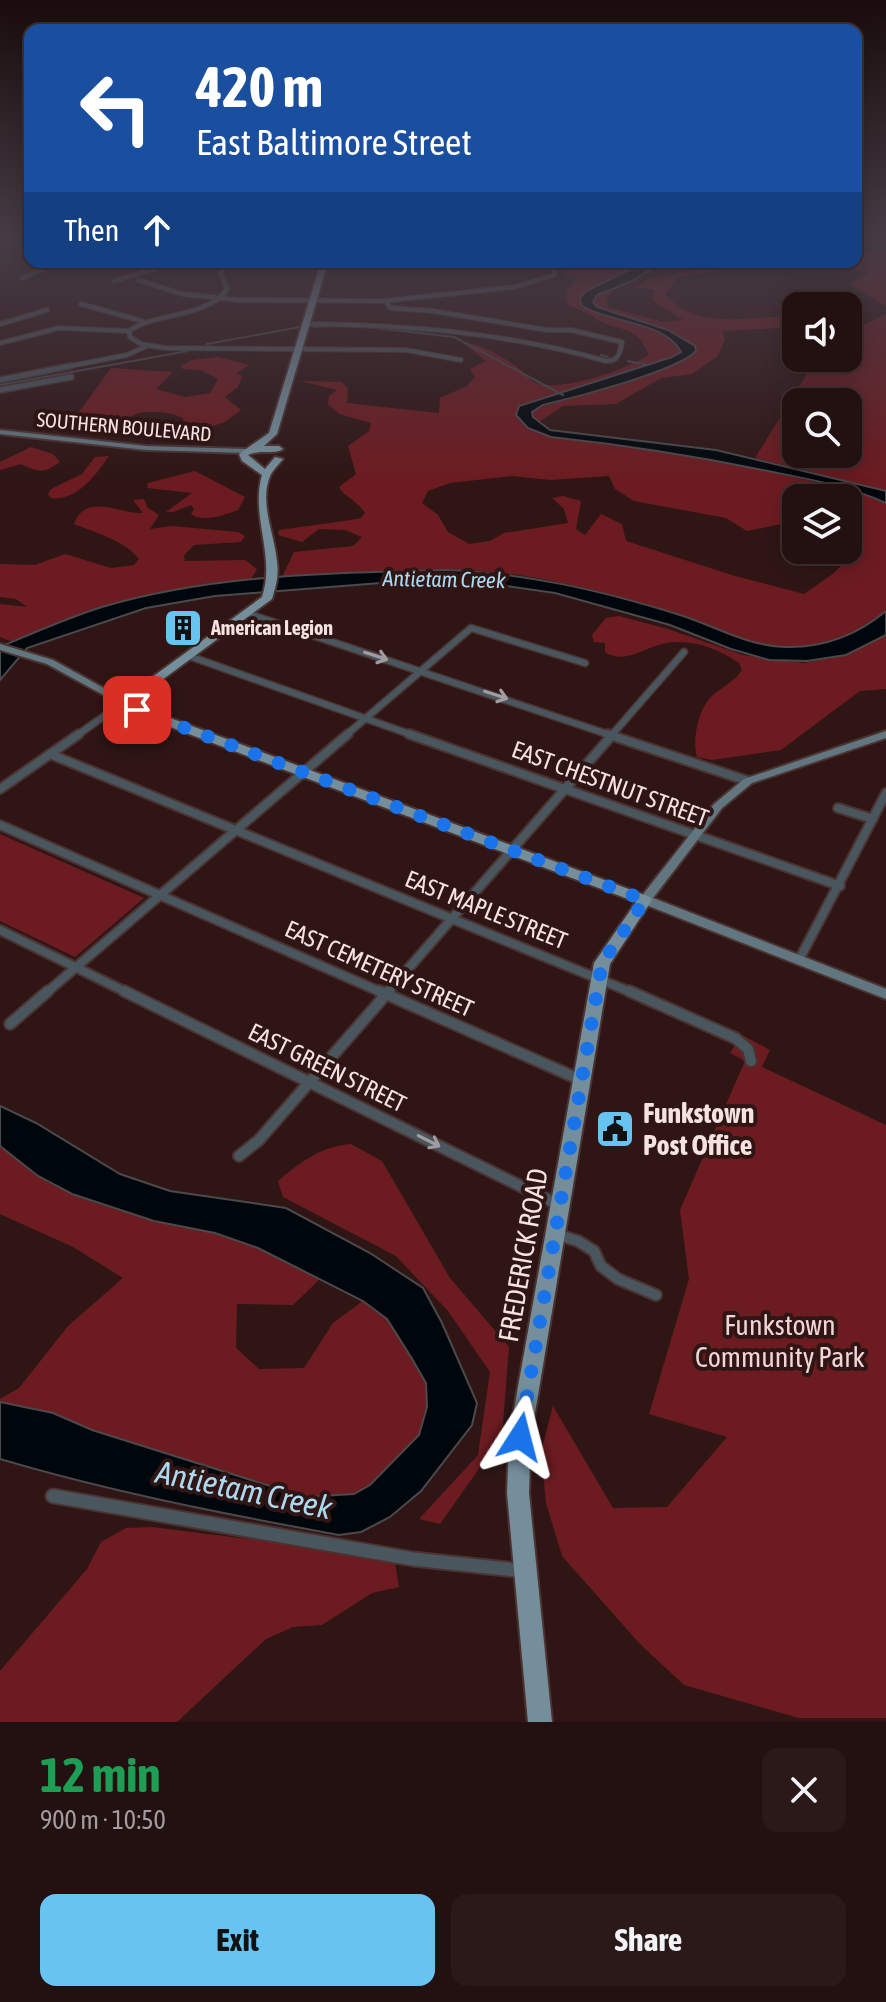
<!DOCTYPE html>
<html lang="en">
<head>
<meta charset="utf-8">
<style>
	:root { --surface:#231010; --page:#2b1919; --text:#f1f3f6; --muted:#a39d9f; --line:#403030; --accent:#67c4f0 }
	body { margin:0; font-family:"Asap Condensed",sans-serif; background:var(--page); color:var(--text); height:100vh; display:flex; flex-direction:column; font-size:30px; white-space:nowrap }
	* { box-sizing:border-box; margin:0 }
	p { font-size:26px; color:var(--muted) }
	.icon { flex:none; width:44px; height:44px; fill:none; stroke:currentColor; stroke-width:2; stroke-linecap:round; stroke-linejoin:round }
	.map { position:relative; height:1722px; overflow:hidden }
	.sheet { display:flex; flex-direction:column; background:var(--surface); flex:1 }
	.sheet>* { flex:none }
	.banner { position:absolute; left:24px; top:24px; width:838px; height:244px; border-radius:16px; box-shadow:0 4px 20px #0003,0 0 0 2px var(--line); background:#1a4fa0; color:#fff; overflow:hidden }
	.fabs { position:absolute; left:782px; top:292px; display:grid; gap:16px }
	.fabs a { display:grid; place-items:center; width:80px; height:80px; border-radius:16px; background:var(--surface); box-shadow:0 4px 20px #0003,0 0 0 2px var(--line); font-size:40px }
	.pin { position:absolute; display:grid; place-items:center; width:68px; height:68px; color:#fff; margin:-34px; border-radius:16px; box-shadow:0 4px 12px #0006 }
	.me { position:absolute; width:88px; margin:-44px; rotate:9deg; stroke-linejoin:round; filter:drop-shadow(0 0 6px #0008) }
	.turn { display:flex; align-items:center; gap:28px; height:168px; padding:0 40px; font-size:36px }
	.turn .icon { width:104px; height:104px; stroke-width:2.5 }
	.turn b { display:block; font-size:56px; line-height:68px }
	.then { display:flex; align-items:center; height:76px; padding:0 40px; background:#0003; gap:16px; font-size:30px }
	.round { display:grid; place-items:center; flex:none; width:84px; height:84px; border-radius:16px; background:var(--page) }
	.summary { display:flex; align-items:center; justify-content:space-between; height:136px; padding:0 40px }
	h1 { font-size:48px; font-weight:700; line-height:60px; color:#1e9e55 }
	.cta { display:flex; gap:16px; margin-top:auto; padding:16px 40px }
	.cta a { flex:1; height:92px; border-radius:16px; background:var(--accent); color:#111; font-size:32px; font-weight:700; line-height:92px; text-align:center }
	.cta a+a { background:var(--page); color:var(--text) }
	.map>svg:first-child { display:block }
</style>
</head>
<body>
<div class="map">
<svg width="886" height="1722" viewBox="0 0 886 1722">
	<rect width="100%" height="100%" fill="#2f1615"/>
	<g fill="#6c1c21" fill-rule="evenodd">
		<path d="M 856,251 L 886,252 L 886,306 L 850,284 L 867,273 L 839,262 L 856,262 Z"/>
		<path d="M 563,262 L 646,262 L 595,287 L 591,311 C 616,318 668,328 681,351 L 672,357 L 519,407 L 551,437 L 695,455 L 852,490 L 886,503 L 886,611 C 843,647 792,655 739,638 C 720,632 702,622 683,616 C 630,599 573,583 518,575 C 440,563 360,573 282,577 L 294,552 L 353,546 L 362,537 L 345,530 L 319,529 L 302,542 L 278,535 L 279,530 L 351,520 L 361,518 L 365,513 C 358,501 343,496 339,487 L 356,474 L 348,446 L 369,431 L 371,423 L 339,414 L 328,404 L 329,396 L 337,390 L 300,381 L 342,382 L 348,389 L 347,403 L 439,413 L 440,398 L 467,386 L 475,377 L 470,369 L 486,361 L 463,343 C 480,342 506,359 520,369 C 524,373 529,380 534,382 C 559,394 627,369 649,355 C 636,324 622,333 598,320 C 588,314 579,309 568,305 L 566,291 L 577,279 L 562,273 ZM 512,476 L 550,480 L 609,476 L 615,489 L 634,501 L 726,518 L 747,531 L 786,523 L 796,513 L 796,498 L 848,498 L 848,528 L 862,544 L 834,573 L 804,594 L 735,576 L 626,541 L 622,524 L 601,514 L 585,535 L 576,529 L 581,501 L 563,496 L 552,498 L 564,509 L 568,523 L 504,533 L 490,541 L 469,544 L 448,532 L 438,515 L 422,503 L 428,491 L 450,483 Z"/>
		<path d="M 736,262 L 779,262 L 678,277 L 665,294 C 693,329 746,318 785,316 L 794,322 L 777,328 L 722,331 L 725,340 L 717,357 L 692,374 L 661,378 L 616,404 L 563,406 L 539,422 L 532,417 L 534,409 L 592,393 L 689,358 L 668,330 L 597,307 L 592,301 L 597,295 L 613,287 L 643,277 L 616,289 L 606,298 L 608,307 L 664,322 L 683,320 L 653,301 L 654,290 L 634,287 L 650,279 Z"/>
		<path d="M 886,314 L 886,491 L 755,458 L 817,358 L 848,358 L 848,333 ZM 796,402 L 848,402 L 848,454 L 796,454 Z"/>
		<path d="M 218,357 L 250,365 L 237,373 L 242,376 L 238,387 L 225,397 L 241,410 L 225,422 L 180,437 L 176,434 L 184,419 C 173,412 146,409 134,415 C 112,426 98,440 71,423 L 111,368 L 173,372 L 156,389 L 185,397 L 210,393 L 218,379 L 201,370 L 183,369 L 180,366 L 192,360 Z"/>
		<path d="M 31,447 L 53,454 L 60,462 C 44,474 38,472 21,464 L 0,470 L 0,462 Z"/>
		<path d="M 109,456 C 95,476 77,501 51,498 L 48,494 L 51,489 L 82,474 L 95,457 Z"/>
		<path d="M 195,471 L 245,497 L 238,510 C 224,515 204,523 191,514 L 194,509 L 191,505 L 173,512 L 166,512 L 192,493 L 147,488 L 148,483 Z"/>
		<path d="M 144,499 L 148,508 L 159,515 L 150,529 L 172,526 L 238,532 L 245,536 L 241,542 L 194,545 L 184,555 L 185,561 L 245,560 L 257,569 L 251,579 C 167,588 90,610 13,642 L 0,637 L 0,604 L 27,607 L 16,599 L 0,597 L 0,564 L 35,565 L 65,554 L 111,568 L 134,565 L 139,559 C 126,541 94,532 74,524 C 86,492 119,514 143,513 L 133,500 Z"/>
		<path d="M 619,616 L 668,629 L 743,655 L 804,663 L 846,655 L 886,635 L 886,689 L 860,691 L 781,750 L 712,760 L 697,757 C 692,739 698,709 712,696 C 722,687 735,681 742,670 L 739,663 C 717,648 692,639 666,643 C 644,647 626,665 605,652 L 605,643 L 594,642 L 592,635 L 606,618 Z"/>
		<path d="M 0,834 L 144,898 L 75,957 L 0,921 Z"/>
		<path d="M 742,1035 L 770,1050 L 762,1067 L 886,1125 L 886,1718 L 799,1718 L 684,1685 L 640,1644 L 562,1556 L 546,1503 L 541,1452 L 553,1406 L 613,1508 L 667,1507 L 727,1437 L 649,1414 L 689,1279 L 680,1210 L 745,1061 L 730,1053 Z"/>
		<path d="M 351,1144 L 382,1161 L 450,1278 L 509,1347 L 502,1436 L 440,1524 L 419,1519 L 478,1455 L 490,1372 L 448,1311 L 396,1256 L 283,1197 L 278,1181 C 300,1162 322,1146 351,1144 Z"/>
		<path d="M 0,1146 C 13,1156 25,1168 39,1177 C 91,1210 154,1217 213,1232 C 251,1242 287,1261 320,1279 L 293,1305 L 237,1304 L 236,1348 L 259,1369 L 304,1368 L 333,1323 L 363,1301 L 387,1319 L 411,1357 L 426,1383 L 427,1407 L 419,1435 L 370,1485 L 354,1494 L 305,1497 L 92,1430 L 53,1413 L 0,1402 L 0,1399 L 19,1388 L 68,1326 L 123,1278 L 73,1247 L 0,1214 Z"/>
		<path d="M 152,1527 L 394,1557 L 399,1587 L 372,1593 L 322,1625 L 293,1627 L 266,1639 L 177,1722 L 0,1722 L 0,1671 L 87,1569 L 101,1542 L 126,1528 Z"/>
	</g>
	<g fill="#00070c" stroke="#4a494c" stroke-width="2">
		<path d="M 646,262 L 663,262 L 630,282 L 597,295 L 593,302 L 597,307 L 668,330 L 695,346 L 696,351 C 678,371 573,398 543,405 L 532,412 L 533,417 L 550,430 L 716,450 L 886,491 L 886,503 C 849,486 808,479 768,471 C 696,456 624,445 551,437 L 528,428 L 516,415 L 519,406 L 672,357 L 681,352 C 666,321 607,323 581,305 L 580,298 L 586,291 Z"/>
		<path d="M 446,570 C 527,573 603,591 680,615 C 715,626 747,646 785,647 C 824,648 856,636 886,611 L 886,635 L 846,655 L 807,661 L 769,660 L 731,649 L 670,625 L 555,593 L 472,581 L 406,581 L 215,596 L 146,608 L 27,648 L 0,680 L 0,647 C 33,633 67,618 102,607 C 213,574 331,573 446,570 Z"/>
		<path d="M 0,1106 L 36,1123 L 120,1174 L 170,1191 L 286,1208 L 370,1253 L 423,1288 L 442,1323 L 477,1403 L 472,1425 L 421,1491 L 390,1517 L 361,1532 L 339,1535 C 225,1514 111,1492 0,1459 L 0,1402 L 53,1413 L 92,1430 L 305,1497 L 354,1494 L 370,1485 L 419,1435 L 427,1407 L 426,1383 L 411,1357 L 387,1319 L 363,1301 L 258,1248 L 215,1233 L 154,1221 L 72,1194 L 38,1176 L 0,1146 Z"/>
	</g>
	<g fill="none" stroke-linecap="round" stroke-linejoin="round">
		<g stroke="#4a494c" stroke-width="2">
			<path d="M 314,327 L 327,326"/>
			<path d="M 366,327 L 454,337 L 563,395"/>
			<path d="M 207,344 L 300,327"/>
			<path d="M 601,355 L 608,357"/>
			<path d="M 628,361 L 648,365"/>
			<path d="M 0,385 L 188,351"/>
		</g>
		<g stroke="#4b3332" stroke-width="6">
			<g id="street-far5">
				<path d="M 231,262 L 220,272 L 227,289 C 206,319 158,311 129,331 L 130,337 L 141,344 L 165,348 L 406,350 L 461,360"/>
				<path d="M 22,278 L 61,262"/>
				<path d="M 138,280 L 182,294 L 239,300 L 383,301 L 515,287 L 554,275 L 557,262"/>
				<path d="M 114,281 L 177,262"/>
				<path d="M 81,304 L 142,321"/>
				<path d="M 0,324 L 47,310"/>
				<path d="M 307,324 C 410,325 507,333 606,361 C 619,361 620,353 622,342 L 571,330 L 547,330 L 433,311 L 390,308 L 386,301"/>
				<path d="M 0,343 L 59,328 L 129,331"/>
				<path d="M 60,368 L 127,355 L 147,346"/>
			</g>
		</g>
		<g stroke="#4b3332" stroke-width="8">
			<g id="street-far4">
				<path d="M 0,380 L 70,366"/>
				<path d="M 0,390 L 71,377"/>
			</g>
		</g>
		<g stroke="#4b3332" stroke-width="9">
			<g id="street-far3">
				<path d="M 249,614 L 613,736"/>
				<path d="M 189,656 L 415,736"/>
				<path d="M 76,736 L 124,702"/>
				<path d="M 345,736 L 471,628 L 585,663"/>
				<path d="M 611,736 L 684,652"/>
			</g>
		</g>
		<g stroke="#4b3332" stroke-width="12">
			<g id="street-far2">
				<path d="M 409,734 L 840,886"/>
				<path d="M 607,734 L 748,781"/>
				<path d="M 50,754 L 633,993"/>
				<path d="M 0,789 L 79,734"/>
				<path d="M 838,808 L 873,819"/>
				<path d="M 0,825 L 383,993"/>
				<path d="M 0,930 L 128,993"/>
				<path d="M 799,960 L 886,793"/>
				<path d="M 46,993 L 348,734"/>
				<path d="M 387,993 L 613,734"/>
			</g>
		</g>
		<g stroke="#4b3332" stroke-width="14">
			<g id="street-far1">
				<path d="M 124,991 L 559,1205"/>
				<path d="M 379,991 L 581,1080"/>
				<path d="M 629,991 L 735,1038 L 748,1049 L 751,1061"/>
				<path d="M 10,1024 L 48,991"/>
				<path d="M 239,1156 L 259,1140 L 389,991"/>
				<path d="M 555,1234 L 578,1241 L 594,1251 L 601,1266 L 618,1279 L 656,1295"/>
			</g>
		</g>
		<g stroke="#4b3332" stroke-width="17">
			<path id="street" d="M 53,1496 L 413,1559 L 525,1571"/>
		</g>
		<g stroke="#4b3332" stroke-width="4">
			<g id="secondary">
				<path d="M 0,430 L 146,446 L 246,449 L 250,451 L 246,453 L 146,450 L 0,434 Z"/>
				<path d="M 0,644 L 53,660 L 129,702 L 128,704 L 120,704 L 47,664 L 0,650 Z"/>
				<path d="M 886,731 L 886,738 L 752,783 L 722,808 L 653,898 L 886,989 L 886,999 L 641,903 L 639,900 L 641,897 L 714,804 L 744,779 Z"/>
			</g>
		</g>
		<g stroke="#4b3332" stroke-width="4">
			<path id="primary" d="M 283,262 L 321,266 L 322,262 L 328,262 L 277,434 L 264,446 L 279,446 L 283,449 C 274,455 261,449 248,455 L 265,469 L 275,457 L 283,459 C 279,464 274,469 271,474 C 258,501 275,535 277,562 C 279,575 276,586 272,599 L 132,702 L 141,707 L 650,897 L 652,900 L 610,964 L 531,1437 L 529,1493 L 552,1722 L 528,1722 L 507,1493 L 509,1437 L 594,963 L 636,902 L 133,713 L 118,702 L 262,597 C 276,556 250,516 262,475 L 242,461 L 239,454 L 269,433 L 319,269 Z"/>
		</g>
		<use href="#street-far5" stroke="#4a565d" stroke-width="4"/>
		<use href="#street-far4" stroke="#4a565d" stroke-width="5"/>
		<use href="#street-far3" stroke="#4a565d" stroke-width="6"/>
		<use href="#street-far2" stroke="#4a565d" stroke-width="8"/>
		<use href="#street-far1" stroke="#4a565d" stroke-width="10"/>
		<use href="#street" stroke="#4a565d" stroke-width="13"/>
		<use href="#secondary" fill="#627680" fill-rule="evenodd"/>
		<use href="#primary" fill="#758e9c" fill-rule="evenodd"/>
	</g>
	<defs><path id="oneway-shaft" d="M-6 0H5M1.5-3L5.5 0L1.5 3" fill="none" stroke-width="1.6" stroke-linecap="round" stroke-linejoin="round" transform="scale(2)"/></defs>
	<g stroke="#a09c9f">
		<use href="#oneway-shaft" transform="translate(376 656) rotate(18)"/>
		<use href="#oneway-shaft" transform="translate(496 695) rotate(18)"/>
		<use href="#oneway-shaft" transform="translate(429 1141) rotate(27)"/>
	</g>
	<linearGradient id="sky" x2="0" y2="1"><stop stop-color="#1a0c0c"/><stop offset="0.5" stop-color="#473c46"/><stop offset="1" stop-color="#473c46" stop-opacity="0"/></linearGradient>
	<rect width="886" height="479" fill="url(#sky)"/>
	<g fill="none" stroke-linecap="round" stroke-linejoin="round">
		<path stroke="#1a73e8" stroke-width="14" stroke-dasharray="0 25.2" d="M 137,710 L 645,900 L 602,963 L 520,1437"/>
	</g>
	<defs>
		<g id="building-square" transform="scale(2)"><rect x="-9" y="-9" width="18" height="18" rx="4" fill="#67c4f0" stroke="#2f1615"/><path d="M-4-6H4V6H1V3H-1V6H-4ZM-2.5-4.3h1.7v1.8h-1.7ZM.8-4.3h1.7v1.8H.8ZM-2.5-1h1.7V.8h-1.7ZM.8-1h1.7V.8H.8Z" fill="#111"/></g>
		<g id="civic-square" transform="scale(2)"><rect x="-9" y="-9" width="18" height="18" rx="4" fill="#67c4f0" stroke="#2f1615"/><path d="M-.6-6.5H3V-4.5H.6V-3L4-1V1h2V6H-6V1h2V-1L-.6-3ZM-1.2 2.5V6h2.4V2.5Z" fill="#111"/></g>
	</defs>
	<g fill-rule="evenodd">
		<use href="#building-square" x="183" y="628"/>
		<use href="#civic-square" x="615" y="1129"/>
	</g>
	<g text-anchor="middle" stroke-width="8" stroke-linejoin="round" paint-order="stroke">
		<g font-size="20" fill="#f5e2e1" stroke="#2f1615">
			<text transform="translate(124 427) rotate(5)" y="7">SOUTHERN BOULEVARD</text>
		</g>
		<g font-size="20" font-weight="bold" fill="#f5e2e1" stroke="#2f1615" text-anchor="start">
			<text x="211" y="635">American Legion</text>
		</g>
		<g font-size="22" font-style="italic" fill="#abd9f1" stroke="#2f1615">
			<text transform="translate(444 579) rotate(1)" y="8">Antietam Creek</text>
		</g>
		<g font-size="24" fill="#f5e2e1" stroke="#2f1615">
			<text transform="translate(610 784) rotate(20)" y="8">EAST CHESTNUT STREET</text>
			<text transform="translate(486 910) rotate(22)" y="8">EAST MAPLE STREET</text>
			<text transform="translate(379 969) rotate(24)" y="8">EAST CEMETERY STREET</text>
			<text transform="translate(327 1068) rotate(26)" y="8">EAST GREEN STREET</text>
		</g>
		<g font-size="28" font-weight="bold" fill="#f5e2e1" stroke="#2f1615" text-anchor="start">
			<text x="643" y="1123">Funkstown<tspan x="643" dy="32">Post Office</tspan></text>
		</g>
		<g font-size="28" fill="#f5e2e1" stroke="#2f1615">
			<text transform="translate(523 1255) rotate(-80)" y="10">FREDERICK ROAD</text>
		</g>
		<g font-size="28" fill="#efd5d3" stroke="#2f1615">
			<text x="780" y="1335">Funkstown<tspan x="780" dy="32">Community Park</tspan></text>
		</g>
		<g font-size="32" font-style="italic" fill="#abd9f1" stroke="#2f1615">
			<text transform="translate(244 1490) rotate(12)" y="11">Antietam Creek</text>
		</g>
	</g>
</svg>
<div class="fabs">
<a><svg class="icon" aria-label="sound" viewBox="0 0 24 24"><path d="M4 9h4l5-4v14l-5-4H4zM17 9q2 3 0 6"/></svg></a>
<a><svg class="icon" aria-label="search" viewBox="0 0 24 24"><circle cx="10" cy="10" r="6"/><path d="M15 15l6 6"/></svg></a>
<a><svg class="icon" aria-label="layers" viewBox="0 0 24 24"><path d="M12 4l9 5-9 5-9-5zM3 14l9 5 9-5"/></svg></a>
</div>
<div class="pin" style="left:137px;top:710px;background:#d93025"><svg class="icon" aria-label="arrive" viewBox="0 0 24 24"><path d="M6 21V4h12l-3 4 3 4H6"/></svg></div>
<svg class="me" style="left:520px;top:1437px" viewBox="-20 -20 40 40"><path d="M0-17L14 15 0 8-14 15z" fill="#1a73e8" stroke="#fff" stroke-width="4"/></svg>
<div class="banner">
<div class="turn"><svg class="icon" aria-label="left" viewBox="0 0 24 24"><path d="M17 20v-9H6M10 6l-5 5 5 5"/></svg><div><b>420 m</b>East Baltimore Street</div></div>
<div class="then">Then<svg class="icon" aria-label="ahead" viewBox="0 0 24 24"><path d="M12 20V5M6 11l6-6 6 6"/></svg></div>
</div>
</div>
<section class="sheet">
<div class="summary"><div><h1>12 min</h1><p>900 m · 10:50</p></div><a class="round"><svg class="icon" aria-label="close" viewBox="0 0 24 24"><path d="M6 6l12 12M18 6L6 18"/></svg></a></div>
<div class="cta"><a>Exit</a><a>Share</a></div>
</section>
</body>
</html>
